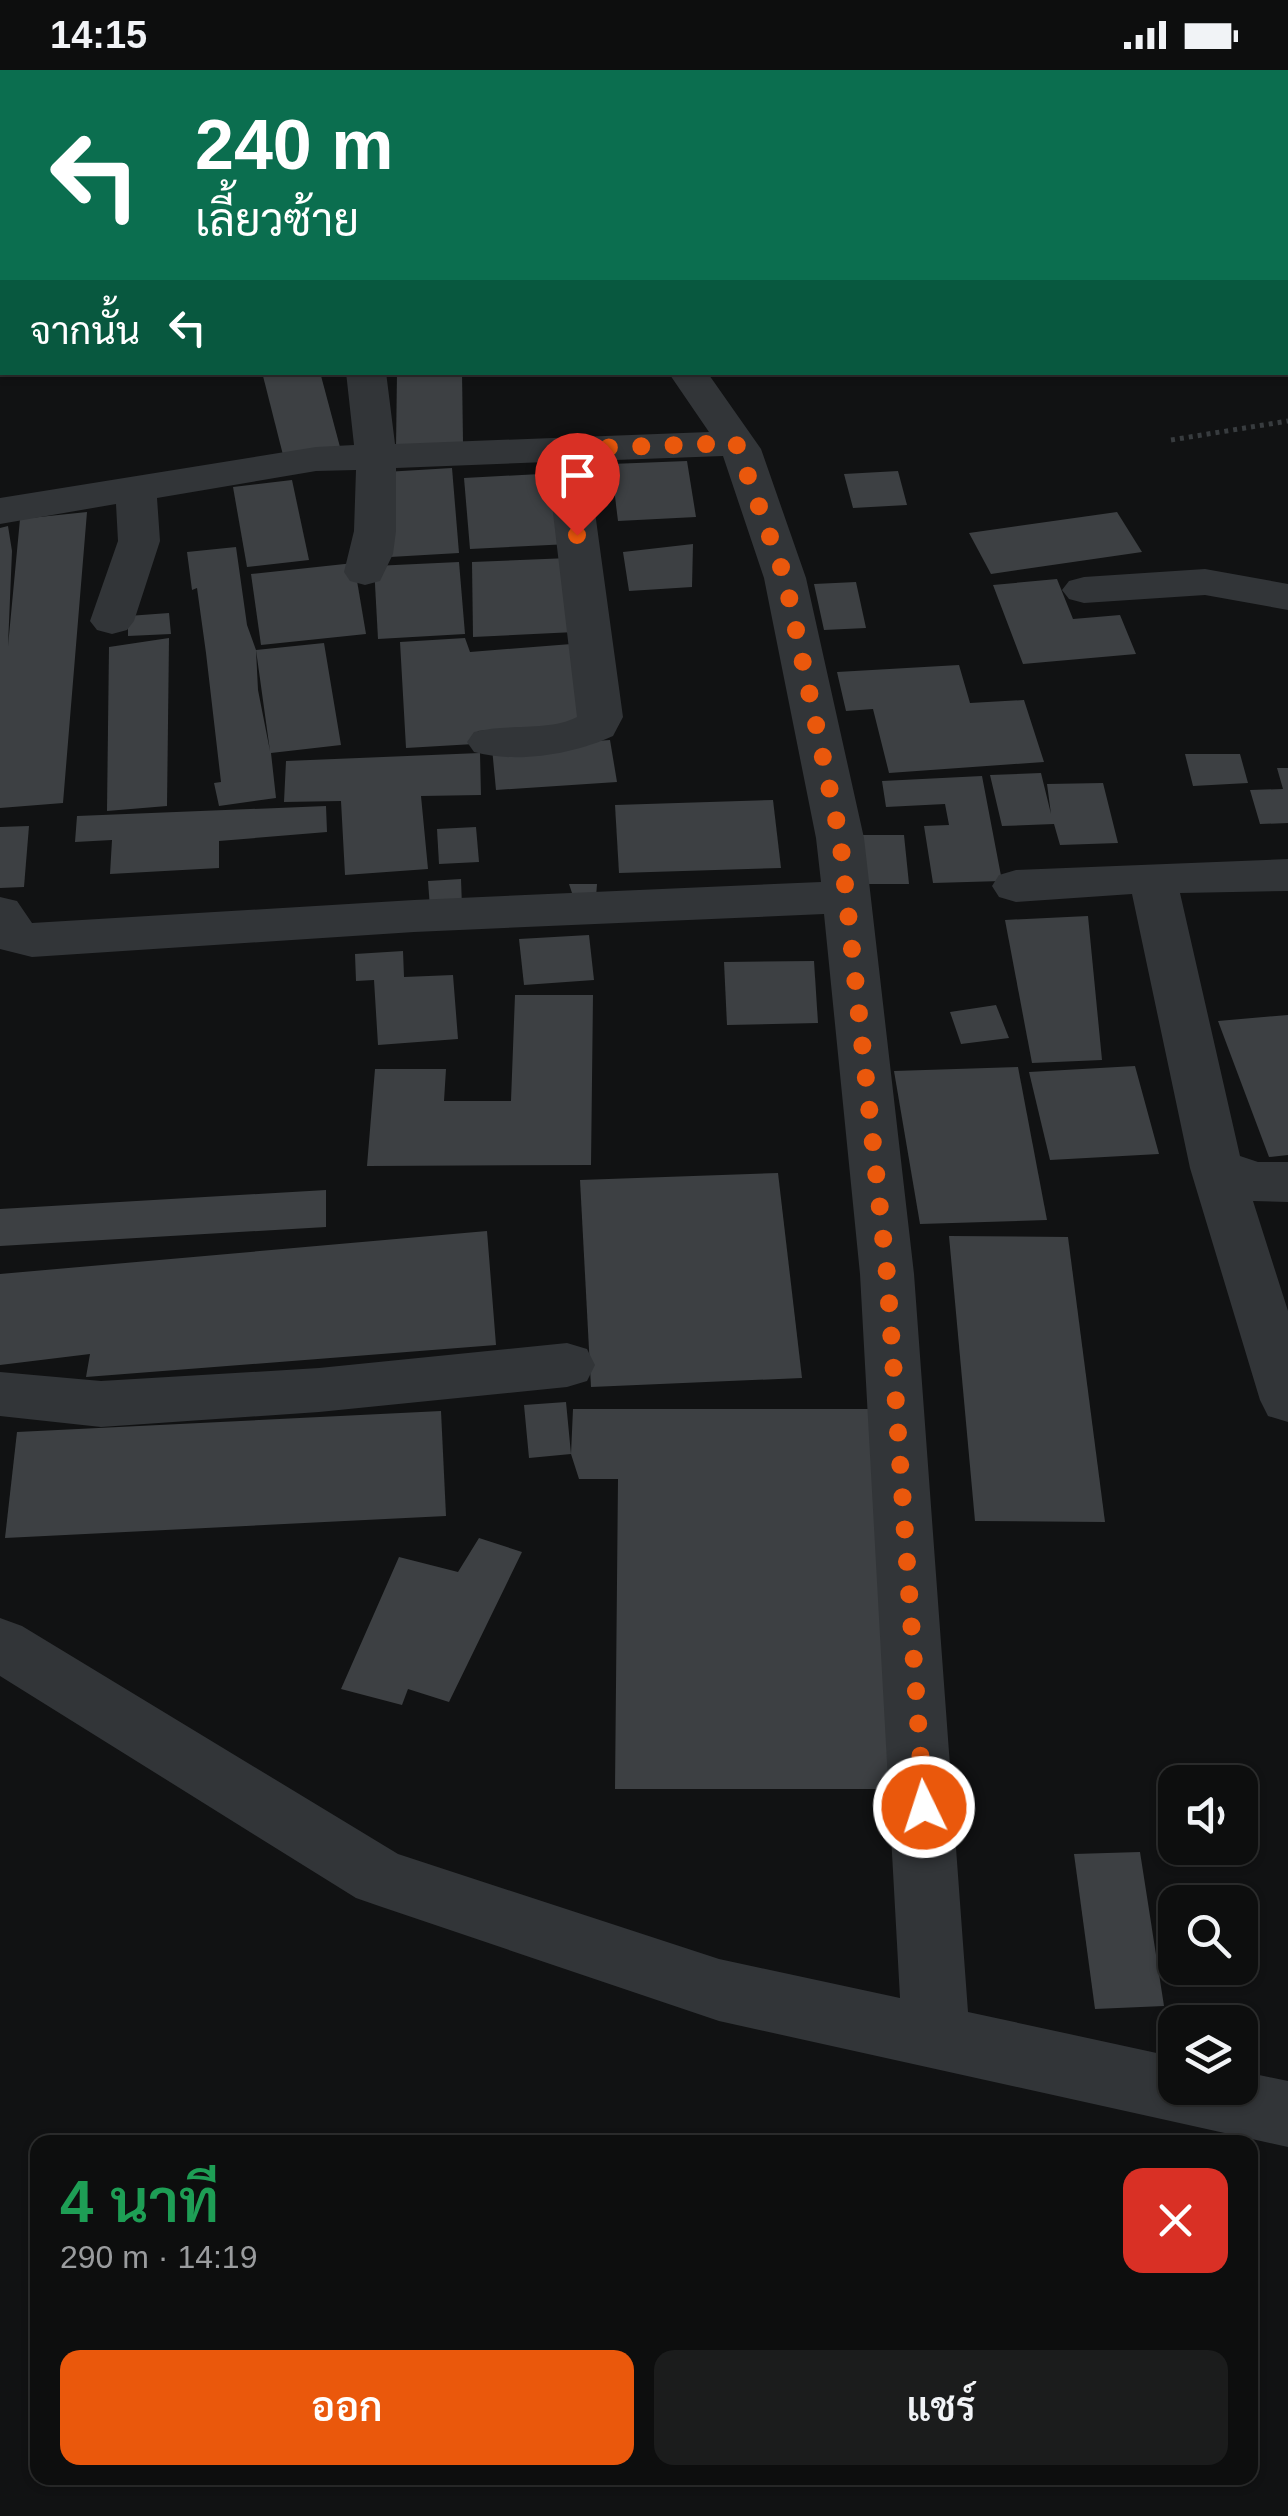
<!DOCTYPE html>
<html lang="th">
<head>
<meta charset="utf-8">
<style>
	:root { --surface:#0d0e0e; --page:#1b1c1c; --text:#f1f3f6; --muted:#9a9c9e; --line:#2d2e2e; --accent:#ea580c }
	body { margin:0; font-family:Arial,Sarabun,sans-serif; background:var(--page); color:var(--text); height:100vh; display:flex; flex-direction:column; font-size:38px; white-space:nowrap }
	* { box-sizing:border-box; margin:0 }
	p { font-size:32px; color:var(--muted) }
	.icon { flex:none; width:55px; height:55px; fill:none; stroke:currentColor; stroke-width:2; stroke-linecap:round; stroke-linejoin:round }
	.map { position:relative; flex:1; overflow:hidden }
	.panel { position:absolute; left:30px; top:2065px; width:1228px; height:350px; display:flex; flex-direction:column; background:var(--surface); border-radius:20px; box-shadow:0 2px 8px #0004,0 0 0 2px var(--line) }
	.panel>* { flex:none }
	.hud { position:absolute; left:0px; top:0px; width:1290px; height:305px; box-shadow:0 2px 8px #0004,0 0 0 2px var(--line); background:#0b6e4f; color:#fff; overflow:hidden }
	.buttons { position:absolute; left:1158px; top:1695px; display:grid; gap:20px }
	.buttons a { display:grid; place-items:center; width:100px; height:100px; border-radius:20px; background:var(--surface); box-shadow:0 2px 8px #0004,0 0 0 2px var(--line); font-size:50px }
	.pin { position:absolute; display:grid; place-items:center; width:85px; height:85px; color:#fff; margin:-102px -42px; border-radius:50% 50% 50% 0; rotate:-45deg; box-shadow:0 0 10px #0007 }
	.pin .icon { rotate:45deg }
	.me { position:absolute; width:110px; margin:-55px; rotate:356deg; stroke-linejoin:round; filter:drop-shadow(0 0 8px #0008) }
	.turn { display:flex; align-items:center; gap:35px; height:210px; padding:0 30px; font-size:45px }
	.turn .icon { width:130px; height:130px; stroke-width:2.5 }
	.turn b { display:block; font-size:70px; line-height:85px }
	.then { display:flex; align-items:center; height:95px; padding:0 30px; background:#0003; gap:20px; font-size:38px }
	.round { display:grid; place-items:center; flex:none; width:105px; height:105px; border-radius:20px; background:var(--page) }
	.overview { display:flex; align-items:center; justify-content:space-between; height:170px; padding:0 30px }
	h1 { font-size:60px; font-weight:600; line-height:75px; color:#1e9e55 }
	.action { display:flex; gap:20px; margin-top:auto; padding:20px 30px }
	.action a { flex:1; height:115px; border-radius:20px; background:var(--accent); color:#fff; font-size:40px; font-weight:600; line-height:115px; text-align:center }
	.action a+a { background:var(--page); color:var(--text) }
	.status { display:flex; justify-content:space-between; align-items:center; height:70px; padding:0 50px; background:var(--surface); direction:ltr }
	.status svg { height:28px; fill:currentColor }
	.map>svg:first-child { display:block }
</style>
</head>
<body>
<div class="status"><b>14:15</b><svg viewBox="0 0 49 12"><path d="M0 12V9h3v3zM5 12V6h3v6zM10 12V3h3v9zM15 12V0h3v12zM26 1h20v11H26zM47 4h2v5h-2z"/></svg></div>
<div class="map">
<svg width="1288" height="2446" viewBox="0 0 1288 2446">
	<rect width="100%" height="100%" fill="#111213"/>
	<g fill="#3d4043" fill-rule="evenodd">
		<path d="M 262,302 L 320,302 L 340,377 L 283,385 Z"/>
		<path d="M 397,302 L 462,302 L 463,373 L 396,379 Z"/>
		<path d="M 687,391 L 696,447 L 618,451 L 611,394 Z"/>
		<path d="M 452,398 L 459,483 L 390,487 L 385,402 Z"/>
		<path d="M 898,401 L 907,435 L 853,438 L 844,404 Z"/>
		<path d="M 559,403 L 570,474 L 470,479 L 464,408 Z"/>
		<path d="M 292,410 L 309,490 L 247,497 L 233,417 Z"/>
		<path d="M 87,442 L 63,733 L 0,738 L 0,458 L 8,456 L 12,481 L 8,576 L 20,449 Z"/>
		<path d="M 1117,442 L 1142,482 L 991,504 L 969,463 Z"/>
		<path d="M 693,474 L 692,517 L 629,521 L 623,482 Z"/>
		<path d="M 236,477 L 247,555 L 256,580 L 324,573 L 341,675 L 271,683 L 276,728 L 219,736 L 214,713 L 221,712 L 206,583 L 197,518 L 192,520 L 187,482 ZM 256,580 L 270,681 L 258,620 Z"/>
		<path d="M 569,488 L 575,562 L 473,567 L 472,492 Z"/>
		<path d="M 459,492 L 465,564 L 378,569 L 374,496 Z"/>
		<path d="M 354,493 L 366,564 L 261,575 L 251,504 Z"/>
		<path d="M 1057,509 L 1073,549 L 1120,545 L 1136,584 L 1023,594 L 993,515 Z"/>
		<path d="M 856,512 L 866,558 L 824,560 L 814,514 Z"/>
		<path d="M 169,543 L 171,564 L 128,566 L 128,546 Z"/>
		<path d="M 169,568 L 167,736 L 107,741 L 109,577 Z"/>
		<path d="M 465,568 L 470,582 L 584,573 L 593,655 L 478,661 L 474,674 L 406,678 L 400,572 Z"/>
		<path d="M 959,595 L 970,633 L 1024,630 L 1044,692 L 889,703 L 873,639 L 846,641 L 837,602 Z"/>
		<path d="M 610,670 L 617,712 L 496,720 L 492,678 Z"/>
		<path d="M 480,683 L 481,725 L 421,726 L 428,799 L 345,805 L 341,731 L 284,732 L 286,691 Z"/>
		<path d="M 1185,684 L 1240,684 L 1248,713 L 1193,716 Z"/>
		<path d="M 1277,698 L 1288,698 L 1288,753 L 1260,754 L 1250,720 L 1283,719 Z"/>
		<path d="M 1041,703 L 1051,744 L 1047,714 L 1103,713 L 1118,773 L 1060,775 L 1054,754 L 1002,756 L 990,705 Z"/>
		<path d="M 982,706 L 1002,811 L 933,813 L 924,756 L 949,755 L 945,734 L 886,737 L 882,711 Z"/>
		<path d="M 773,730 L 781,798 L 619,803 L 615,735 Z"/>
		<path d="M 326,736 L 327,762 L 219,771 L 219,798 L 110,804 L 112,770 L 75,772 L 77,746 Z"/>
		<path d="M 29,756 L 24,817 L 0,818 L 0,757 Z"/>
		<path d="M 476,757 L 479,792 L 439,794 L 437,759 Z"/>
		<path d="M 858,765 L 904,765 L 909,814 L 863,814 Z"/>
		<path d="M 461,809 L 462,837 L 430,838 L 428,811 Z"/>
		<path d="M 569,814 L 597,814 L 596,827 L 574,829 Z"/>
		<path d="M 1088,846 L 1102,990 L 1032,993 L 1005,850 Z"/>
		<path d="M 589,865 L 594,910 L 524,915 L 519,869 Z"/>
		<path d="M 403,881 L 404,907 L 453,905 L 458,969 L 378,975 L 374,910 L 356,911 L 355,884 Z"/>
		<path d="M 814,891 L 818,953 L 727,955 L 724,892 Z"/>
		<path d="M 515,925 L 593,925 L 591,1095 L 367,1096 L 375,999 L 446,999 L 444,1031 L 511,1031 Z"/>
		<path d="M 996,935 L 1009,968 L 961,974 L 950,942 Z"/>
		<path d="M 1288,945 L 1288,1085 L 1269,1087 L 1218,951 Z"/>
		<path d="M 1135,996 L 1159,1084 L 1050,1090 L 1029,1002 Z"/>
		<path d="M 1018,997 L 1047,1150 L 920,1154 L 894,1001 Z"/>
		<path d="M 778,1103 L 802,1308 L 591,1317 L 580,1110 Z"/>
		<path d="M 326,1120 L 326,1157 L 0,1176 L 0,1139 Z"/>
		<path d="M 487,1161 L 496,1275 L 86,1307 L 90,1284 L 0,1295 L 0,1204 Z"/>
		<path d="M 949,1166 L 1068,1167 L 1105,1452 L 975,1451 Z"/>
		<path d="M 566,1332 L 571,1384 L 573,1339 L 876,1339 L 902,1719 L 615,1719 L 618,1409 L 579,1409 L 571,1384 L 529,1388 L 524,1335 Z"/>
		<path d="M 441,1341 L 446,1446 L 5,1468 L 17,1362 Z"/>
		<path d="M 479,1468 L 522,1482 L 449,1632 L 408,1619 L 402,1635 L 341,1619 L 399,1487 L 458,1502 Z"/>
		<path d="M 1140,1782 L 1164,1936 L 1095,1939 L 1074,1784 Z"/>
	</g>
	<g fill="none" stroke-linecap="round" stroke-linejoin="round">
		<path stroke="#383c3f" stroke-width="5" stroke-dasharray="4 5" stroke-linecap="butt" d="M 1171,370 L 1288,351"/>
		<g fill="#323538" fill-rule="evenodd">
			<path d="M 1063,0 L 1098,0 L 1099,2 L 1065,2 Z"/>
			<path d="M 2,51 L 2,73 L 0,74 L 0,52 Z"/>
			<rect x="0" y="214" width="2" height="22"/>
			<path d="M 1288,282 L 1288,307 L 1274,303 L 1288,302 Z"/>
			<path d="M 346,302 L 386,302 L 395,374 L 709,362 L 668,302 L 707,302 L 761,379 L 806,508 L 864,768 L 914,1204 L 968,1942 L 1175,1987 L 1175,2018 L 1240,2018 L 1240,2001 L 1288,2011 L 1288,2077 L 719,1951 L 379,1836 L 356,1828 L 0,1606 L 0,1548 L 22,1556 L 398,1784 L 719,1889 L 900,1928 L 860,1204 L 824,844 L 414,862 L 32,887 L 0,879 L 0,827 L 17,831 L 32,853 L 414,830 L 821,812 L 816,768 L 764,508 L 723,386 L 588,391 L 623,647 L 613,666 C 574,684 517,694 474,682 L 467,672 L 474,662 C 507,653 548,662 577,647 L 547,392 L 396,398 L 396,461 L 393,484 L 380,511 L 365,515 L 350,511 L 344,502 L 354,461 L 356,400 L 316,401 L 157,428 L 160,471 L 134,551 L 127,560 L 112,564 L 97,560 L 90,551 L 118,471 L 116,434 L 0,454 L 0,428 L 316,377 L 354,375 Z"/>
			<path d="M 1205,499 L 1288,514 L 1288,540 L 1205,525 L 1084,533 L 1069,529 L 1062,520 L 1069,511 L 1084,507 Z"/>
			<path d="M 1288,789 L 1288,821 L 1180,823 L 1240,1086 L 1258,1092 L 1288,1092 L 1288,1132 L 1253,1131 L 1288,1241 L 1288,1352 L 1268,1346 L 1260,1330 L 1190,1098 L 1132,824 L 1016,832 L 999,827 L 992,816 L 999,805 L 1016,800 Z"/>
			<path d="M 567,1273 L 587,1279 L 595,1295 L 587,1311 L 567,1317 L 319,1342 L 101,1357 L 0,1346 L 0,1302 L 101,1311 L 319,1298 Z"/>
		</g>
	</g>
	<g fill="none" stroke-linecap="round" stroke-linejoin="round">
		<path stroke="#ea580c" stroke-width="18" stroke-dasharray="0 32.4" d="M 577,465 L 566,379 L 736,373 L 785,508 L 840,768 L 887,1204 L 924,1737"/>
	</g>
</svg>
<div class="buttons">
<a><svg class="icon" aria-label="sound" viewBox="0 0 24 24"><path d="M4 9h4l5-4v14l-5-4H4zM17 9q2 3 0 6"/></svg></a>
<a><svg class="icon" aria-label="search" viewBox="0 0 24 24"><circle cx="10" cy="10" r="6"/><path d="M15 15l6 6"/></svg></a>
<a><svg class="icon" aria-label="layers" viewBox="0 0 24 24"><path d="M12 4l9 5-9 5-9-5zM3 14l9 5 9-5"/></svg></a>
</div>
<div class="pin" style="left:577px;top:465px;background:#d93025"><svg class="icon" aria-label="arrive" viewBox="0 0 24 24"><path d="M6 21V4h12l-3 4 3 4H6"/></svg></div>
<svg class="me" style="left:924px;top:1737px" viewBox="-20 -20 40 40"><circle r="17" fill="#ea580c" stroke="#fff" stroke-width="3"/><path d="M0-11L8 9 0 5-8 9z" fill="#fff"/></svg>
<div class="hud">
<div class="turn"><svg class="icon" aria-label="left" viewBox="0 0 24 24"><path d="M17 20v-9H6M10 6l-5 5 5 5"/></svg><div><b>240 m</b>เลี้ยวซ้าย</div></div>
<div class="then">จากนั้น<svg class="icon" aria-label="left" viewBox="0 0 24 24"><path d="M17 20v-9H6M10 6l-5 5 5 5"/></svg></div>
</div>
<section class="panel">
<div class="overview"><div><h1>4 นาที</h1><p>290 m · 14:19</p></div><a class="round" style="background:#d93025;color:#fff"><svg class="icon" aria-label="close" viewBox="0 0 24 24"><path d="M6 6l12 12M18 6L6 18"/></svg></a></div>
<div class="action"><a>ออก</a><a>แชร์</a></div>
</section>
</div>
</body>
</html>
